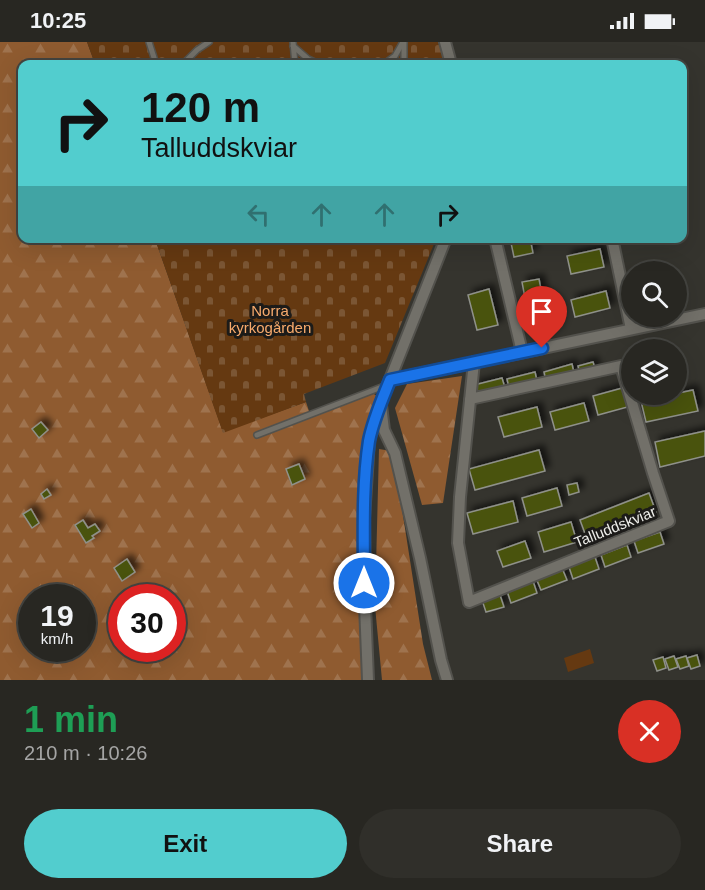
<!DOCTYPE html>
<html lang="en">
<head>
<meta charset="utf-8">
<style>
	:root { --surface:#282722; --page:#302f2a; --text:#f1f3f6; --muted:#a5a5a5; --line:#444440; --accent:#52cdce }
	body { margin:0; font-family:Arial,sans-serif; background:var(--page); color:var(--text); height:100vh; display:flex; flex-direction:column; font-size:22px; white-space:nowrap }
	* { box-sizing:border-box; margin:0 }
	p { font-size:20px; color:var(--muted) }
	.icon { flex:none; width:33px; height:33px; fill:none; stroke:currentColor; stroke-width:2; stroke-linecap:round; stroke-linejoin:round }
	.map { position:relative; height:638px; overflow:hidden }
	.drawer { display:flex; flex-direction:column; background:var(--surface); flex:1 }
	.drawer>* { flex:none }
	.top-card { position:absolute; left:18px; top:18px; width:669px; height:183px; border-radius:12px; box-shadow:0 6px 24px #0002,0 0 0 2px var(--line); background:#52cdce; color:#111; overflow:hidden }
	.buttons { position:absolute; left:621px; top:219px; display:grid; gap:12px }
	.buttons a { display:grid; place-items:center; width:66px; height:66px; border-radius:50%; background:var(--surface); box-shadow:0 6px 24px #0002,0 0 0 2px var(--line); font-size:30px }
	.speed { position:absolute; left:18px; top:542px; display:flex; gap:12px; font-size:30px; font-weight:700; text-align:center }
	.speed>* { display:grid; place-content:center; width:78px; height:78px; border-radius:50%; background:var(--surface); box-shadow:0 6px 24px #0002,0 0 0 2px var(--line); line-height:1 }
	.speed small { font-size:15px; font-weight:400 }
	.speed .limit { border:9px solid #d22; background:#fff; color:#111 }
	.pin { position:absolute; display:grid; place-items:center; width:51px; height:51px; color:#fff; margin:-62px -26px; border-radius:50% 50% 50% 0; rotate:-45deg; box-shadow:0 0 6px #0007 }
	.pin .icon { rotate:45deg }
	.me { position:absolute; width:66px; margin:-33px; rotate:0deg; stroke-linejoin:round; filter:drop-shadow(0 0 4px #0008) }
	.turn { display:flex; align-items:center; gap:21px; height:126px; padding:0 24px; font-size:27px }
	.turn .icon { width:78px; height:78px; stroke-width:2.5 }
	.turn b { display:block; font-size:42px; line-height:51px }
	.lanes { display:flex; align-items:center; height:57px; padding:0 24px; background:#0003; justify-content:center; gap:30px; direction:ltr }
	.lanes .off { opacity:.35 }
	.round { display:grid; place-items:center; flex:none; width:63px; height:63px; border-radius:32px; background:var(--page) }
	.summary { display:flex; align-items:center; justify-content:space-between; height:102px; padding:0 24px }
	h1 { font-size:36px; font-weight:700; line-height:45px; color:#1e9e55 }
	.action { display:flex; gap:12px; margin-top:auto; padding:12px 24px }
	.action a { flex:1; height:69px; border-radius:36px; background:var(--accent); color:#111; font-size:24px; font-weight:700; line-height:69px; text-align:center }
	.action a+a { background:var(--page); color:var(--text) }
	.status { display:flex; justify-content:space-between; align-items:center; height:42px; padding:0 30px; background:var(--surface); direction:ltr }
	.status svg { height:16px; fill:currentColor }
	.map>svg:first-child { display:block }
</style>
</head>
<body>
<div class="status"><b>10:25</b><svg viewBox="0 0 49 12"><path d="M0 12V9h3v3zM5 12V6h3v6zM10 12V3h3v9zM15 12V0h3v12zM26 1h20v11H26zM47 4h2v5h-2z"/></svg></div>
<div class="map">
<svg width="705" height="638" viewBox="0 0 705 638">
	<defs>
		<pattern id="forest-firs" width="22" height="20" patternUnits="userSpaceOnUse" patternTransform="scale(1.5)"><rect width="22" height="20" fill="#8f5b30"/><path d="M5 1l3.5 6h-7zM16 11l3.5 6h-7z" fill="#9f734e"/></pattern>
		<pattern id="cemetery-stones" width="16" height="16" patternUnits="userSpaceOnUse" patternTransform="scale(1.5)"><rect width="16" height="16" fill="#653911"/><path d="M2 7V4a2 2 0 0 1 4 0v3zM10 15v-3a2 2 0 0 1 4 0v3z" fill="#7b5634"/></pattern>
		<filter id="shadow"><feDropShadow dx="5" dy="-5" stdDeviation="3" flood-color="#0009"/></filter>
	</defs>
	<rect width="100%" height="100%" fill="#35342e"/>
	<path fill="#653911" d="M 590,607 L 594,621 L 568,630 L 564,616 Z"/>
	<g fill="url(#forest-firs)" fill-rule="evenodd">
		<path d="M 0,0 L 87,0 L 95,22 L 22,22 L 22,196 L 155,197 L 223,390 L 306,360 L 311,375 L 369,349 L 377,354 L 366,385 L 361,570 L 364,638 L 0,638 ZM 32,555 L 82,555 L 82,606 L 32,606 ZM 122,555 L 172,555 L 172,606 L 122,606 Z"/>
		<path d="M 462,334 L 443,461 L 422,463 L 395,366 L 407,342 Z"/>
		<path d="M 379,407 L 391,409 L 395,422 L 423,602 L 432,638 L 382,638 L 375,564 Z"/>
	</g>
	<g fill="url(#cemetery-stones)">
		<path d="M 87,0 L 439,0 L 444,22 L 95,22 Z"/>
		<path d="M 155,197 L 155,196 L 436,197 L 385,321 L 304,352 L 306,360 L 223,391 Z"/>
	</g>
	<g fill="#49520b" stroke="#8f918a" stroke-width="1.5" filter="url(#shadow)">
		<path d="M 510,196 L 530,196 L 533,211 L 514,215 Z"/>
		<path d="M 600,207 L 604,225 L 571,232 L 567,214 Z"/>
		<path d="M 539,237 L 545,269 L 528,272 L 522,240 Z"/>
		<path d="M 489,247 L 498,283 L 477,288 L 468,253 Z"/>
		<path d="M 606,249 L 610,266 L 575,275 L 571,258 Z"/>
		<path d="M 593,320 L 596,330 L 581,334 L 578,324 Z"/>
		<path d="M 572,322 L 575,335 L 547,343 L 544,330 Z"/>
		<path d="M 535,330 L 538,343 L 510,350 L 507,337 Z"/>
		<path d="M 502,336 L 506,349 L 478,356 L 474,343 Z"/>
		<path d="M 626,345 L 631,364 L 598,373 L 593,354 Z"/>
		<path d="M 693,348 L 698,369 L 646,380 L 641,359 Z"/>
		<path d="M 584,361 L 589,379 L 555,388 L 550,370 Z"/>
		<path d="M 537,365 L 542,385 L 504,395 L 498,375 Z"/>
		<path d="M 41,380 L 48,388 L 39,396 L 32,387 Z"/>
		<path d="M 705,389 L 705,414 L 660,425 L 655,400 Z"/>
		<path d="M 539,408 L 545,429 L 475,448 L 469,427 Z"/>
		<path d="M 299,422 L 305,437 L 292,443 L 286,427 Z"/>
		<path d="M 577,441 L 579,450 L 569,453 L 567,443 Z"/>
		<path d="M 557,446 L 562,464 L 527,474 L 522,456 Z"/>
		<path d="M 47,447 L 51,453 L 44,457 L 41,452 Z"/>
		<path d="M 649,451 L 656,470 L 587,497 L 580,478 Z"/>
		<path d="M 513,459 L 518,480 L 473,492 L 467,471 Z"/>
		<path d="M 31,467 L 39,481 L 32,486 L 23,472 Z"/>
		<path d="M 83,478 L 88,486 L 95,482 L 100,489 L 92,494 L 94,496 L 86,501 L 75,483 Z"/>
		<path d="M 571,480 L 577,500 L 544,510 L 538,490 Z"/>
		<path d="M 660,490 L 664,502 L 638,511 L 634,499 Z"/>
		<path d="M 525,499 L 531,516 L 503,525 L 497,509 Z"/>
		<path d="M 627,503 L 631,515 L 605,525 L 601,513 Z"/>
		<path d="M 595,515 L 599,527 L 573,537 L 569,525 Z"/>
		<path d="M 127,517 L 135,530 L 122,539 L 114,526 Z"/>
		<path d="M 562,526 L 567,538 L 541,548 L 536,536 Z"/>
		<path d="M 533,539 L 537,551 L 511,561 L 507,549 Z"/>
		<path d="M 500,553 L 504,565 L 486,570 L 482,558 Z"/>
		<path d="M 697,613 L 700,624 L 691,627 L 687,616 Z"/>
		<path d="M 674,614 L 678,625 L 669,628 L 665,617 Z"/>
		<path d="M 686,614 L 689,624 L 680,627 L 676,617 Z"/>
		<path d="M 663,615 L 666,626 L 657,629 L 653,618 Z"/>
	</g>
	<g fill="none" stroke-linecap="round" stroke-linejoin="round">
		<g stroke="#53524d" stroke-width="8">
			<g id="service">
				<path d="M 149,0 L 156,22"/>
				<path d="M 293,0 L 295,22"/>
				<path d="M 293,4 L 308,17 L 319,22"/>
				<path d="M 183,22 L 197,8 L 209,0"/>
				<path d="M 384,22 L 395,14 L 403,0"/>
				<path d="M 404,22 L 404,0"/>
				<path d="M 257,393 L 387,343"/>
			</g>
		</g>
		<g stroke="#53524d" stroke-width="14">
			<g id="minor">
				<path d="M 445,0 L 451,22"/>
				<path d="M 495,196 L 522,310"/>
				<path d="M 612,196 L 631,287"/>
				<path d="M 390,338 L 705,272"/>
				<path d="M 470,357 L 621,324 L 653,431 L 669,479 L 469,560 L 458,501 L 460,455 L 474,320"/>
				<path d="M 381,363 L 384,388 L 395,411 L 420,516 L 441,618 L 447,638"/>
				<path d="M 368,638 L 365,563 L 364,476 L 369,398 L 381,360 L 446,196"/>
			</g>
		</g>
		<use href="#service" stroke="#727069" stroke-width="5"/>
		<use href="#minor" stroke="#727069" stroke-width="10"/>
	</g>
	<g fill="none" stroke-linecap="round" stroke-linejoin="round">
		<g stroke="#114b97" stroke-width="15">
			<path id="route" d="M 364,541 C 364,494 362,445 369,399 C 373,378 382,358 390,338 L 542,306"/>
		</g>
		<use href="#route" stroke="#1a73e8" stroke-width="10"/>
	</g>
	<g text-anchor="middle" stroke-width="6" stroke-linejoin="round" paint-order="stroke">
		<g font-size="15" fill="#f8ab6d" stroke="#1c1b19">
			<text x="270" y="274">Norra<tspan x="270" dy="17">kyrkogården</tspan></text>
		</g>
		<g font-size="15" fill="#eeeeea" stroke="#1c1b19">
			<text transform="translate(615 485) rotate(-22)" y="5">Talluddskviar</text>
		</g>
	</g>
</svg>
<div class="buttons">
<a><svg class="icon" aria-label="search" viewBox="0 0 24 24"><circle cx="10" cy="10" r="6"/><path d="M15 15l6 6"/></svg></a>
<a><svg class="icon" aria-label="layers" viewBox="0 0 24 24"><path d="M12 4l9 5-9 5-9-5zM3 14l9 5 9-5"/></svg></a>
</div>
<div class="speed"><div>19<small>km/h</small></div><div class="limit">30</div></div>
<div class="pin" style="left:542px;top:306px;background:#d93025"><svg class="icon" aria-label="arrive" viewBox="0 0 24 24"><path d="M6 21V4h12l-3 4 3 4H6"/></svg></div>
<svg class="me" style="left:364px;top:541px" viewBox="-20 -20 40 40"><circle r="17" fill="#1a73e8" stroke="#fff" stroke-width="3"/><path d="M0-11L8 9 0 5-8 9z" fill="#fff"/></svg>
<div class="top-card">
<div class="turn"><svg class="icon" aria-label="right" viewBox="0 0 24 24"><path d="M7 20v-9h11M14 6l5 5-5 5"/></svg><div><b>120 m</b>Talluddskviar</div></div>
<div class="lanes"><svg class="icon off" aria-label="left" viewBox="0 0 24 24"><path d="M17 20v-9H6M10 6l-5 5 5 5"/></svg><svg class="icon off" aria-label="ahead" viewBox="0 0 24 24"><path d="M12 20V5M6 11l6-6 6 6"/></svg><svg class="icon off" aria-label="ahead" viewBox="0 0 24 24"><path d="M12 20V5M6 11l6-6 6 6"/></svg><svg class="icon" aria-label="right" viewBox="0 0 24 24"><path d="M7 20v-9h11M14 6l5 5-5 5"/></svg></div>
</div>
</div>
<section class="drawer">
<div class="summary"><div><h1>1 min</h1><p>210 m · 10:26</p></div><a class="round" style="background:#d93025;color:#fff"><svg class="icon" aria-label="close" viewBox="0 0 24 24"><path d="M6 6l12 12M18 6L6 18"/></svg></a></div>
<div class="action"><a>Exit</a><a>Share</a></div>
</section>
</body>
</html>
